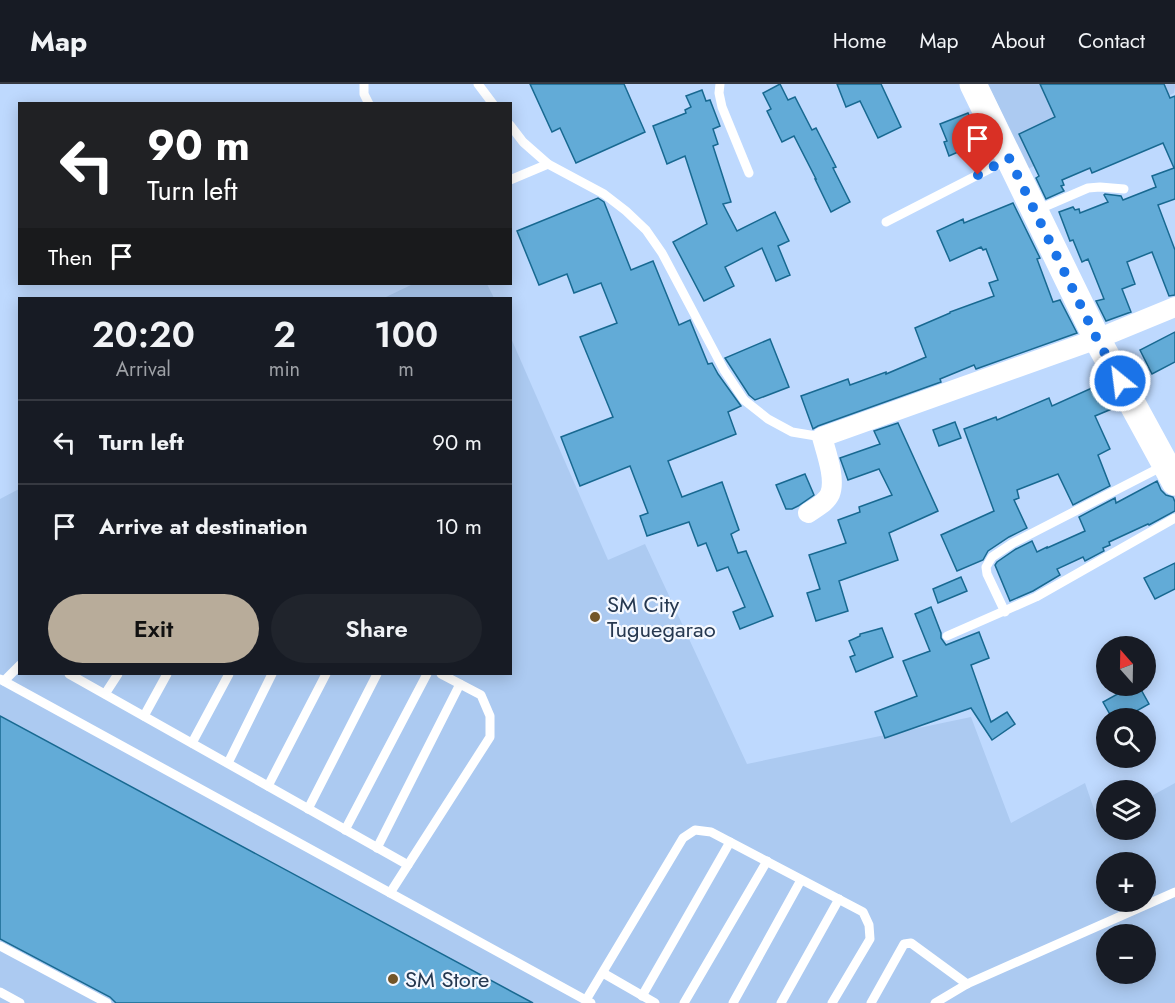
<!DOCTYPE html>
<html lang="en">
<head>
<meta charset="utf-8">
<style>
	:root { --surface:#171b24; --page:#20242c; --text:#f1f3f6; --muted:#9ea1a6; --line:#363941; --accent:#b8ac9a }
	body { margin:0; font-family:Jost,sans-serif; background:var(--page); color:var(--text); height:100vh; display:flex; flex-direction:column; font-size:22px; white-space:nowrap }
	* { box-sizing:border-box; margin:0 }
	p { font-size:20px; color:var(--muted) }
	.icon { flex:none; width:33px; height:33px; fill:none; stroke:currentColor; stroke-width:2; stroke-linecap:round; stroke-linejoin:round }
	.map { position:relative; flex:1; overflow:hidden }
	.drawer { position:absolute; left:18px; top:213px; width:494px; height:378px; display:flex; flex-direction:column; background:var(--surface); border-radius:0px; box-shadow:0 3px 15px #0003 }
	.drawer>* { flex:none }
	.guide { position:absolute; left:18px; top:18px; width:494px; height:183px; border-radius:0px; box-shadow:0 3px 15px #0003; background:#202124; color:#fff; overflow:hidden }
	.needle { width:39px; rotate:340deg }
	.buttons { position:absolute; left:1096px; top:552px; display:grid; gap:12px }
	.buttons a { display:grid; place-items:center; width:60px; height:60px; border-radius:50%; background:var(--surface); box-shadow:0 3px 15px #0003; font-size:30px }
	.pin { position:absolute; display:grid; place-items:center; width:51px; height:51px; color:#fff; margin:-62px -26px; border-radius:50% 50% 50% 0; rotate:-45deg; box-shadow:0 0 6px #0007 }
	.pin .icon { rotate:45deg }
	.me { position:absolute; width:66px; margin:-33px; rotate:331deg; stroke-linejoin:round; filter:drop-shadow(0 0 4px #0008) }
	.turn { display:flex; align-items:center; gap:21px; height:126px; padding:0 30px; font-size:27px }
	.turn .icon { width:78px; height:78px; stroke-width:2.5 }
	.turn b { display:block; font-size:42px; line-height:51px }
	.then { display:flex; align-items:center; height:57px; padding:0 30px; background:#0003; gap:12px; font-size:22px }
	.eta { display:flex; justify-content:space-evenly; align-items:center; height:102px; text-align:center }
	.eta b { font-size:36px; font-weight:600; line-height:42px }
	.cta { display:flex; gap:12px; margin-top:auto; padding:12px 30px }
	.cta a { flex:1; height:69px; border-radius:36px; background:var(--accent); color:#111; font-size:24px; font-weight:600; line-height:69px; text-align:center }
	.cta a+a { background:var(--page); color:var(--text) }
	ul { padding:0; list-style:none }
	li { display:flex; align-items:center; gap:18px; height:84px; padding:0 30px; border-top:2px solid var(--line) }
	li div { flex:1 }
	li b { display:block; font-size:22px }
	li em { font-style:normal }
	header { display:flex; align-items:center; gap:36px; box-sizing:border-box; height:84px; padding:0 30px; background:var(--surface); border-bottom:2px solid var(--line) }
	header strong { font-size:28px }
	nav { display:flex; gap:33px; margin-inline-start:auto; font-size:21px }
	.map>svg:first-child { display:block }
</style>
</head>
<body>
<header>
<strong>Map</strong>
<nav><a>Home</a><a>Map</a><a>About</a><a>Contact</a></nav>
</header>
<div class="map">
<svg width="1175" height="919" viewBox="0 0 1175 919">
	<rect width="100%" height="100%" fill="#bed9fe"/>
	<g fill="#accaf1" fill-rule="evenodd">
		<path d="M 988,0 L 1175,0 L 1175,3 L 1174,9 L 1028,85 Z"/>
		<path d="M 413,200 L 487,200 L 494,214 L 384,214 Z"/>
		<path d="M 510,252 L 608,476 L 645,460 L 747,680 L 971,633 L 1011,739 L 1085,699 L 1099,740 L 1107,736 L 1107,746 L 1146,746 L 1146,715 L 1175,699 L 1175,919 L 0,919 L 0,415 L 19,405 L 20,590 L 510,590 ZM 1107,778 L 1146,778 L 1146,818 L 1107,818 ZM 1107,850 L 1146,850 L 1146,890 L 1107,890 Z"/>
	</g>
	<g fill="#62abd7" stroke="#186991" stroke-width="1.5">
		<path d="M 530,0 L 624,0 L 645,48 L 576,79 L 560,44 L 552,48 Z"/>
		<path d="M 780,0 L 788,16 L 795,13 L 812,46 L 816,44 L 836,83 L 833,84 L 850,118 L 831,128 L 815,95 L 816,95 L 794,52 L 782,58 L 767,27 L 771,25 L 763,9 Z"/>
		<path d="M 837,0 L 881,0 L 901,43 L 878,54 L 860,17 L 846,23 Z"/>
		<path d="M 1040,0 L 1164,0 L 1170,14 L 1175,12 L 1175,115 L 1158,121 L 1175,166 L 1175,211 L 1169,212 L 1152,168 L 1127,178 L 1135,200 L 1122,205 L 1131,228 L 1106,237 L 1096,217 L 1104,215 L 1088,175 L 1082,178 L 1073,156 L 1070,157 L 1059,128 L 1073,123 L 1075,126 L 1079,125 L 1080,129 L 1108,118 L 1104,111 L 1105,110 L 1121,112 L 1123,116 L 1156,103 L 1152,92 L 1174,84 L 1163,59 L 1092,89 L 1090,84 L 1062,96 L 1064,101 L 1061,102 L 1064,107 L 1046,115 L 1036,94 L 1039,92 L 1019,50 L 1055,33 Z"/>
		<path d="M 702,6 L 706,17 L 710,16 L 720,42 L 713,45 L 718,60 L 713,62 L 731,118 L 723,120 L 737,147 L 775,128 L 789,157 L 778,162 L 790,191 L 776,197 L 762,164 L 725,183 L 734,202 L 704,217 L 673,158 L 707,140 L 685,72 L 667,80 L 653,42 L 686,29 L 685,26 L 691,23 L 686,12 Z"/>
		<path d="M 968,29 L 975,45 L 977,44 L 983,57 L 949,72 L 944,58 L 947,57 L 940,40 Z"/>
		<path d="M 598,114 L 604,118 L 631,186 L 653,177 L 679,241 L 690,236 L 708,280 L 712,279 L 718,290 L 741,322 L 728,328 L 736,350 L 668,377 L 682,413 L 722,398 L 739,446 L 731,450 L 738,469 L 746,467 L 773,532 L 740,545 L 733,528 L 745,523 L 728,483 L 717,487 L 706,459 L 698,462 L 689,438 L 647,452 L 640,432 L 648,429 L 630,382 L 580,402 L 561,353 L 613,333 L 580,253 L 617,239 L 601,199 L 574,209 L 567,190 L 539,201 L 517,147 Z"/>
		<path d="M 1013,119 L 1040,174 L 1037,175 L 1053,218 L 1060,216 L 1077,249 L 976,285 L 974,281 L 940,295 L 941,298 L 818,342 L 813,345 L 801,312 L 848,295 L 850,301 L 886,288 L 886,290 L 926,273 L 915,244 L 950,229 L 950,228 L 994,212 L 989,199 L 998,196 L 986,165 L 983,166 L 981,163 L 950,177 L 937,147 L 963,135 L 964,139 Z"/>
		<path d="M 1175,248 L 1175,278 L 1152,290 L 1140,266 Z"/>
		<path d="M 770,255 L 789,303 L 755,316 L 749,311 L 725,274 Z"/>
		<path d="M 1103,299 L 1114,324 L 1095,332 L 1110,365 L 1098,371 L 1110,402 L 1073,421 L 1058,390 L 1017,406 L 1019,414 L 1014,416 L 1027,444 L 1009,453 L 988,467 L 983,476 L 957,487 L 941,451 L 994,427 L 964,345 L 996,333 L 997,336 L 1049,314 L 1052,322 Z"/>
		<path d="M 955,338 L 961,354 L 939,362 L 933,346 Z"/>
		<path d="M 898,339 L 938,427 L 889,449 L 898,476 L 839,497 L 848,527 L 816,537 L 807,509 L 820,505 L 809,471 L 846,459 L 838,436 L 860,428 L 859,423 L 892,411 L 879,385 L 848,396 L 840,374 L 880,360 L 874,347 Z"/>
		<path d="M 805,390 L 814,411 L 798,422 L 792,425 L 786,425 L 776,401 Z"/>
		<path d="M 1157,397 L 1161,406 L 1166,411 L 1173,413 L 1175,418 L 1175,427 L 1149,441 L 1148,440 L 1109,458 L 1110,461 L 1103,464 L 1104,467 L 1085,477 L 1083,473 L 1057,485 L 1060,491 L 1033,507 L 1010,517 L 995,481 L 997,478 L 1016,465 L 1032,457 L 1037,468 L 1047,463 L 1047,464 L 1085,447 L 1079,433 L 1115,414 L 1116,419 Z"/>
		<path d="M 1175,479 L 1175,505 L 1155,515 L 1144,494 Z"/>
		<path d="M 961,493 L 967,507 L 938,519 L 933,505 Z"/>
		<path d="M 931,523 L 941,549 L 941,554 L 946,561 L 979,548 L 989,574 L 971,581 L 991,638 L 1007,628 L 1015,640 L 992,656 L 971,624 L 885,654 L 875,628 L 917,612 L 903,577 L 930,567 L 915,530 Z"/>
		<path d="M 882,544 L 893,573 L 856,588 L 850,573 L 855,571 L 849,557 L 860,552 L 860,550 Z"/>
		<path d="M 1132,602 L 1139,602 L 1149,620 L 1124,634 L 1112,634 L 1103,618 Z"/>
		<path d="M 0,632 L 533,919 L 116,919 L 110,913 L 0,855 Z"/>
	</g>
	<g fill="none" stroke-linecap="round" stroke-linejoin="round">
		<g stroke="#fff" stroke-width="9">
			<path d="M 364,0 L 364,10 L 369,20"/>
			<path d="M 478,0 L 493,20"/>
			<path d="M 720,0 L 719,9 L 722,23 L 749,89"/>
			<path d="M 510,41 L 523,58 L 548,80 L 604,110 L 626,127 L 646,146 L 662,169 L 724,286 L 744,316 L 768,335 L 792,348 L 822,353"/>
			<path d="M 510,96 L 548,80"/>
			<path d="M 1037,126 L 1088,104 L 1100,103 L 1124,105"/>
			<path d="M 886,138 L 1007,76"/>
			<path d="M 1005,528 L 987,490 L 986,483 L 992,473 L 1013,459 L 1165,381"/>
			<path d="M 947,552 L 1036,513 L 1175,434"/>
			<path d="M 69,590 L 408,781"/>
			<path d="M 0,595 L 591,919"/>
			<path d="M 4,597 L 20,581"/>
			<path d="M 105,610 L 118,590"/>
			<path d="M 144,632 L 167,590"/>
			<path d="M 192,659 L 229,590"/>
			<path d="M 228,679 L 272,590"/>
			<path d="M 268,702 L 326,590"/>
			<path d="M 308,725 L 377,590"/>
			<path d="M 345,746 L 427,590"/>
			<path d="M 377,764 L 460,600"/>
			<path d="M 390,809 L 490,653 L 490,632 L 481,611 L 441,590"/>
			<path d="M 0,862 L 107,919"/>
			<path d="M 603,889 L 655,919"/>
			<path d="M 0,908 L 20,919"/>
			<path d="M 642,912 L 730,758"/>
			<path d="M 586,916 L 683,754 L 695,746 L 711,748 L 863,828 L 869,841 L 870,855 L 832,919"/>
			<path d="M 684,919 L 767,777"/>
			<path d="M 733,919 L 801,796"/>
			<path d="M 781,919 L 839,815"/>
			<path d="M 871,919 L 904,860 L 911,859 L 967,900"/>
			<path d="M 935,919 L 967,900 L 1175,808"/>
		</g>
		<path stroke="#fff" stroke-width="20" d="M 808,429 C 815,424 826,419 830,410 C 836,395 826,368 822,353 L 1097,255 L 1175,223"/>
		<path stroke="#fff" stroke-width="27" d="M 973,0 L 1097,255 L 1175,398"/>
	</g>
	<g fill="none" stroke-linecap="round" stroke-linejoin="round">
		<path stroke="#1a73e8" stroke-width="10" stroke-dasharray="0 18" d="M 978,91 L 1009,74 L 1097,255 L 1120,297"/>
	</g>
	<g fill="#735629" stroke="#f4f8ff" stroke-width="2">
		<circle cx="595" cy="533" r="6"/>
		<circle cx="393" cy="895" r="6"/>
	</g>
	<g text-anchor="middle" stroke-width="4.5" stroke-linejoin="round" paint-order="stroke">
		<g font-size="22" fill="#263850" stroke="#f4f8ff" text-anchor="start">
			<text x="607" y="528">SM City<tspan x="607" dy="25">Tuguegarao</tspan></text>
			<text x="405" y="903">SM Store</text>
		</g>
	</g>
</svg>
<div class="buttons">
<a><svg class="needle" viewBox="-14 -14 28 28"><path d="M0-13l5 13h-10z" fill="#e53935"/><path d="M0 13l5-13h-10z" fill="#9ea1a6"/></svg></a>
<a><svg class="icon" aria-label="search" viewBox="0 0 24 24"><circle cx="10" cy="10" r="6"/><path d="M15 15l6 6"/></svg></a>
<a><svg class="icon" aria-label="layers" viewBox="0 0 24 24"><path d="M12 4l9 5-9 5-9-5zM3 14l9 5 9-5"/></svg></a>
<a>+</a>
<a>−</a>
</div>
<div class="pin" style="left:978px;top:91px;background:#d93025"><svg class="icon" aria-label="arrive" viewBox="0 0 24 24"><path d="M6 21V4h12l-3 4 3 4H6"/></svg></div>
<svg class="me" style="left:1120px;top:297px" viewBox="-20 -20 40 40"><circle r="17" fill="#1a73e8" stroke="#fff" stroke-width="3"/><path d="M0-11L8 9 0 5-8 9z" fill="#fff"/></svg>
<div class="guide">
<div class="turn"><svg class="icon" aria-label="left" viewBox="0 0 24 24"><path d="M17 20v-9H6M10 6l-5 5 5 5"/></svg><div><b>90 m</b>Turn left</div></div>
<div class="then">Then<svg class="icon" aria-label="arrive" viewBox="0 0 24 24"><path d="M6 21V4h12l-3 4 3 4H6"/></svg></div>
</div>
<section class="drawer">
<div class="eta">
<div><b>20:20</b><p>Arrival</p></div>
<div><b>2</b><p>min</p></div>
<div><b>100</b><p>m</p></div>
</div>
<ul>
<li><svg class="icon" aria-label="left" viewBox="0 0 24 24"><path d="M17 20v-9H6M10 6l-5 5 5 5"/></svg><div><b>Turn left</b></div><em>90 m</em></li>
<li><svg class="icon" aria-label="arrive" viewBox="0 0 24 24"><path d="M6 21V4h12l-3 4 3 4H6"/></svg><div><b>Arrive at destination</b></div><em>10 m</em></li>
</ul>
<div class="cta"><a>Exit</a><a>Share</a></div>
</section>
</div>
</body>
</html>
